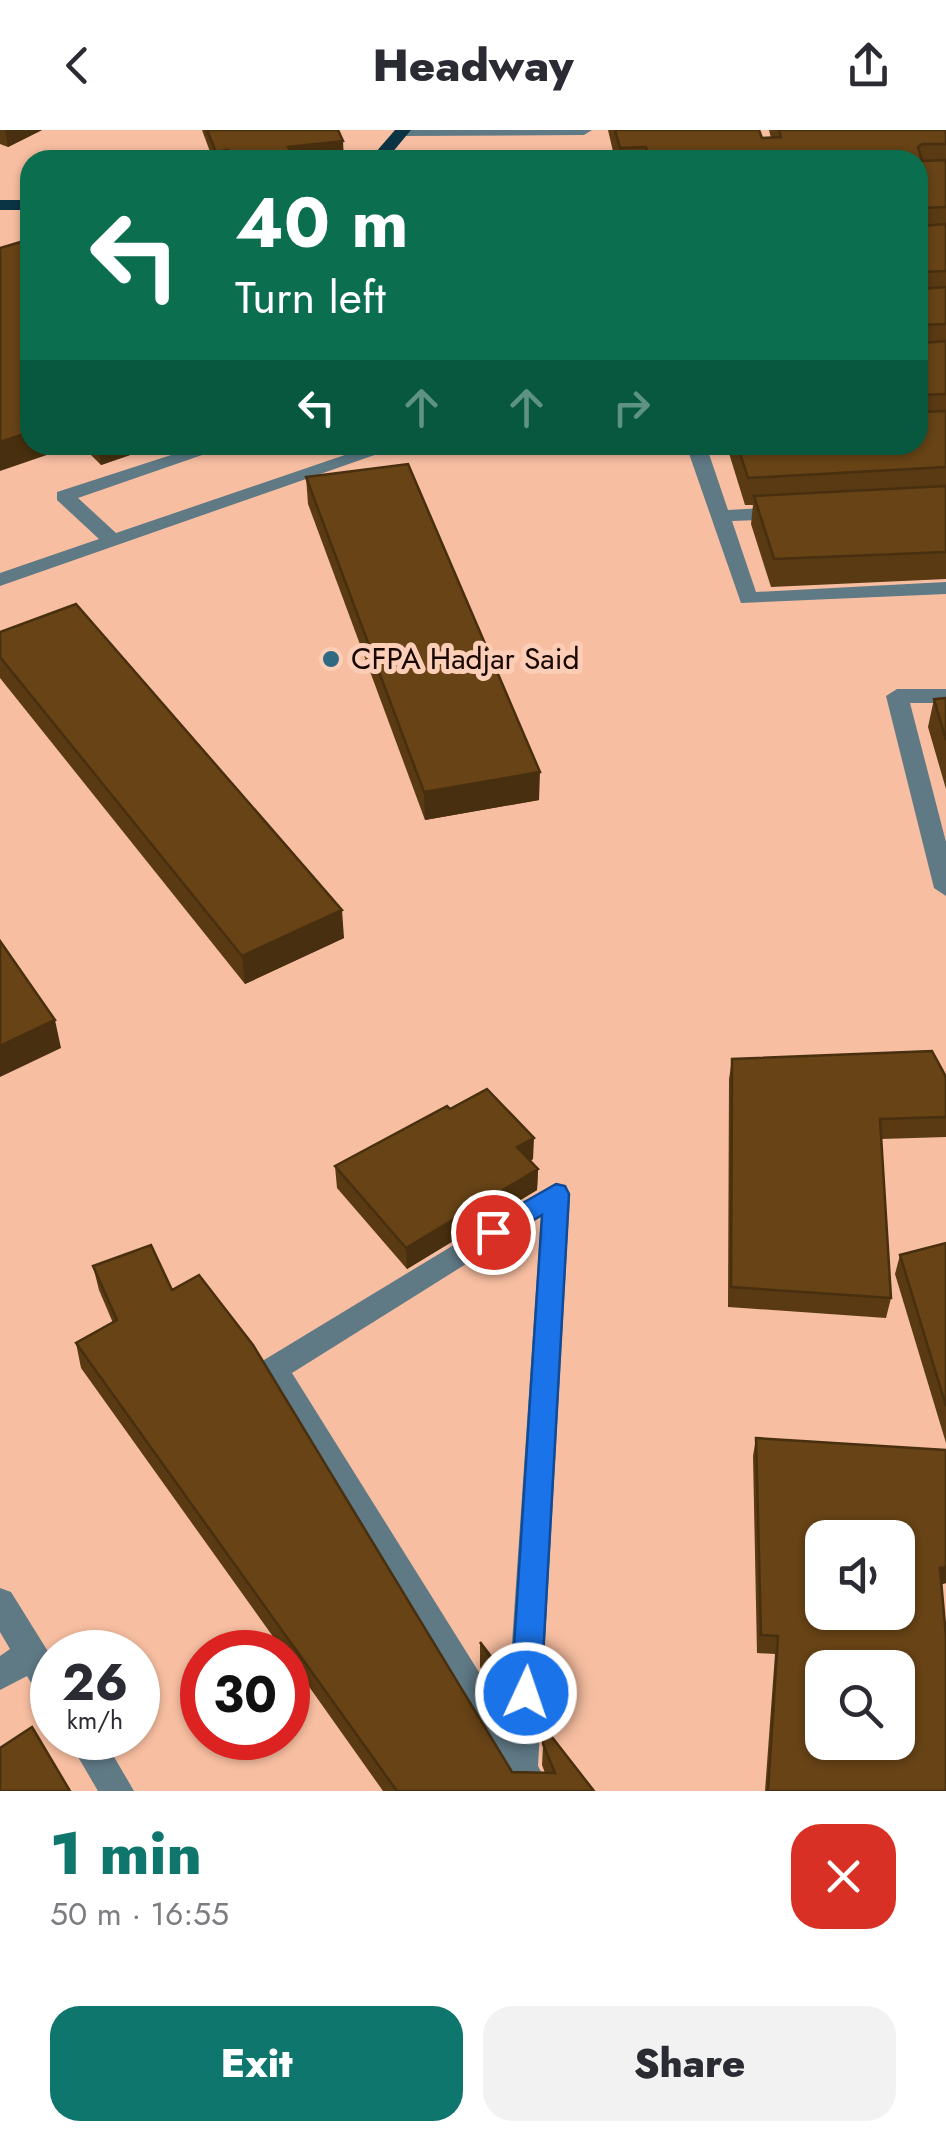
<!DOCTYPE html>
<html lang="en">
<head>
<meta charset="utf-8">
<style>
	:root { --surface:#fff; --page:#f2f2f3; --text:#2b2b33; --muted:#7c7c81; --accent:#0f766e }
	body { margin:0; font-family:Jost,sans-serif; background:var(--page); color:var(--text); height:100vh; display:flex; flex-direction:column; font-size:38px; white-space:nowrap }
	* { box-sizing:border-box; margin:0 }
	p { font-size:32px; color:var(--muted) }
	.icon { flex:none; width:55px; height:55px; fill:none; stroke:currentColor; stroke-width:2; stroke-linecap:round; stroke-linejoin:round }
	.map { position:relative; height:1661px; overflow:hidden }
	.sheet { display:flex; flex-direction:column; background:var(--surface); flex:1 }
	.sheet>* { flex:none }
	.guide { position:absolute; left:20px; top:20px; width:908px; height:305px; border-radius:30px; box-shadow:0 2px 8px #0004; background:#0b6e4f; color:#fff; overflow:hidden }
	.controls { position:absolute; left:805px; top:1390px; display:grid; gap:20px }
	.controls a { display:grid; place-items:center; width:110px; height:110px; border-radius:20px; background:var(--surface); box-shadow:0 2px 8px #0004; font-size:50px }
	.speed { position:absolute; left:30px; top:1500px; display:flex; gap:20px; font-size:50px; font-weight:700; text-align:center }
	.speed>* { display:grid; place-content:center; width:130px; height:130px; border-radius:50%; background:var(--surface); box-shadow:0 2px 8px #0004; line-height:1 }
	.speed small { font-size:25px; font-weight:400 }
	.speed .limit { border:15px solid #d22; background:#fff; color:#111 }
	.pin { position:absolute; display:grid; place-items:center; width:85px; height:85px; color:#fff; margin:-42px; border:5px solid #fff; border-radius:50%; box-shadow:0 2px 10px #0007 }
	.me { position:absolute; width:110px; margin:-55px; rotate:3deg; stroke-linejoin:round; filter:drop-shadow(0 0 8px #0008) }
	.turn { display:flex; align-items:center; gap:35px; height:210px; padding:0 50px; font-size:45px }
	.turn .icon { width:130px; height:130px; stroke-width:2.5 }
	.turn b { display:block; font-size:70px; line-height:85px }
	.lanes { display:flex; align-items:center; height:95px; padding:0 50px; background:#0003; justify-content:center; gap:50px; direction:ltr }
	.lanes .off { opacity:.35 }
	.round { display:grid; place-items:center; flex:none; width:105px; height:105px; border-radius:30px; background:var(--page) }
	.overview { display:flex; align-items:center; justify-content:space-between; height:170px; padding:0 50px }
	h1 { font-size:60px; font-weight:800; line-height:75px; color:var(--accent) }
	.primary-button { display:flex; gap:20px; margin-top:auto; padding:20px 50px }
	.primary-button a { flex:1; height:115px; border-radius:30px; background:var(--accent); color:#fff; font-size:40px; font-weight:800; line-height:115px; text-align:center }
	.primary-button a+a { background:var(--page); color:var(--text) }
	header { display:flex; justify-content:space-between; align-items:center; height:130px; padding:0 50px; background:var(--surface); font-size:45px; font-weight:800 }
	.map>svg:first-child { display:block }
</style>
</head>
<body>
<header><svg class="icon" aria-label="back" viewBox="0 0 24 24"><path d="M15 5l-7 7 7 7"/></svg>Headway<svg class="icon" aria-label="share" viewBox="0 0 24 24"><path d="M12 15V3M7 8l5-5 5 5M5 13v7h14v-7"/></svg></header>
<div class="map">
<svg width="946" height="1661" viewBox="0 0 946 1661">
	<rect width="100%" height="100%" fill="#f7bea1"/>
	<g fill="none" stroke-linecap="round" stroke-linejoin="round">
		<g fill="#5f7985" fill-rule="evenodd">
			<path d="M 396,0 L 592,0 L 584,5 L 403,6 Z"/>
			<path d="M 202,315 L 231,315 L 78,368 L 116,403 L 374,315 L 403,315 L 0,456 L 0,443 L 99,409 L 57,370 L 57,362 Z"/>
			<path d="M 686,315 L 706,315 L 728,380 L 783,377 L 793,383 L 783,389 L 732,391 L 756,462 L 946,452 L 946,464 L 741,473 Z"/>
			<path d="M 897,559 L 946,559 L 946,573 L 910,573 L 946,712 L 946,766 L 934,758 L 886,566 Z"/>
			<path d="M 556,1053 L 566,1056 L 570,1064 L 538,1636 L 551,1661 L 515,1661 L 259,1239 L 264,1230 ZM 541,1087 L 507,1587 L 292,1243 Z"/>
			<path d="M 0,1458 L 11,1462 L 52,1528 L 52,1573 L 40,1568 L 27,1546 L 0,1560 L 0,1526 L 10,1519 L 0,1502 Z"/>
			<path d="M 67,1608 L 103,1608 L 134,1661 L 98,1661 Z"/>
		</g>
		<g fill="#0a3444" fill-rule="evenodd">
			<path d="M 395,0 L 411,0 L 386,30 L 369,30 Z"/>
			<rect x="0" y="70" width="30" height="10"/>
		</g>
	</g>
	<g fill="#593a13">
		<path d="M 0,0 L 42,0 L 8,17 L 0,14 Z"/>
		<path d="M 202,0 L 338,0 L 344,30 L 213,30 Z"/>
		<path d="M 608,0 L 759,0 L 762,8 L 771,8 L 769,0 L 946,0 L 946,449 L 771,457 L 751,394 L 753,375 L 745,375 L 728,320 L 728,315 L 918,315 L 918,30 L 615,30 Z"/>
		<path d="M 81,315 L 159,315 L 101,335 Z"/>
		<path d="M 306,347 L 539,670 L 425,690 L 308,374 Z"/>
		<path d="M 0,502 L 344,808 L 245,854 L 0,548 Z"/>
		<path d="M 946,568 L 946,659 L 928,597 L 934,569 Z"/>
		<path d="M 732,929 L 946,947 L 946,1007 L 881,1009 L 891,1168 L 886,1188 L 728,1177 L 729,949 Z"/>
		<path d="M 450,979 L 533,1029 L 530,1031 L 538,1039 L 537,1060 L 407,1139 L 337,1058 L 335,1036 Z"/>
		<path d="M 946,1113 L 946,1313 L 895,1144 L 900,1125 Z"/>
		<path d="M 93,1136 L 172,1160 L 512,1642 L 545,1643 L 542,1635 L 544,1597 L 594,1661 L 383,1661 L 288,1527 L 288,1522 L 284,1522 L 81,1238 L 76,1213 L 113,1193 L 99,1160 Z"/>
		<path d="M 756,1308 L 946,1320 L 946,1453 L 942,1454 L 946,1661 L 765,1661 L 775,1524 L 757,1523 L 753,1326 Z"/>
		<path d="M 480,1512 L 505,1545 L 504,1575 L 480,1537 Z"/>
	</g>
	<g fill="#482f0f">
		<path d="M 5,0 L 42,0 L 8,17 Z"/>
		<path d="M 343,11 L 344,30 L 289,30 L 288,17 Z"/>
		<path d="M 228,20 L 229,30 L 216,30 L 216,22 Z"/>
		<path d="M 30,302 L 30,315 L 76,315 L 0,341 L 0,312 Z"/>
		<path d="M 98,315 L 159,315 L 101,335 Z"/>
		<path d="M 540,642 L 539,670 L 425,690 L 424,662 Z"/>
		<path d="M 342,780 L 344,808 L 245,854 L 242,826 Z"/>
		<path d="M 55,890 L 61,918 L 0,947 L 0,916 Z"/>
		<path d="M 534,1008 L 533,1029 L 517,1038 L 517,1017 Z"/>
		<path d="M 538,1039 L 537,1060 L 407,1139 L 406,1118 Z"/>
		<path d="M 946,1437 L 946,1453 L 935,1456 L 940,1438 Z"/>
	</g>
	<g fill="#674316" stroke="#482f0f" stroke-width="2.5" fill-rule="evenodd">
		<path d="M 207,0 L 338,0 L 343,11 L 288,17 L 294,30 L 232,30 L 228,20 L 216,22 Z"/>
		<path d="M 615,0 L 759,0 L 762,8 L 781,7 L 779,0 L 946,0 L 946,14 L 922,14 L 918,17 L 922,31 L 946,30 L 946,77 L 922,78 L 918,82 L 922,96 L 946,94 L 946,141 L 922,142 L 919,145 L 922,159 L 946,157 L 946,194 L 922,195 L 919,199 L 923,213 L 946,211 L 946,264 L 920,265 L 920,282 L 946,281 L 946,337 L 748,348 L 737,315 L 918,315 L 918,30 L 650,30 L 646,17 L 620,18 Z"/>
		<path d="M 24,111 L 30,117 L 30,302 L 0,312 L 0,118 Z"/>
		<path d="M 408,334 L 540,642 L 424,662 L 306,347 Z"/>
		<path d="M 946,356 L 946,422 L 774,429 L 754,366 Z"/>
		<path d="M 76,474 L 342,780 L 242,826 L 0,527 L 0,502 Z"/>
		<path d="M 946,568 L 946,610 L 934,569 Z"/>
		<path d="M 0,811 L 55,890 L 0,916 Z"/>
		<path d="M 932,921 L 946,947 L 946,987 L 880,989 L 891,1168 L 731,1157 L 732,929 Z"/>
		<path d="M 487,959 L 534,1008 L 517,1017 L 538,1039 L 406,1118 L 335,1036 L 447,976 L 450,979 Z"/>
		<path d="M 946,1113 L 946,1276 L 900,1125 Z"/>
		<path d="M 151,1115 L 172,1160 L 199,1145 L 253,1215 L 512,1642 L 555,1643 L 543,1614 L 544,1597 L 594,1661 L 397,1661 L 76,1213 L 117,1190 L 93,1136 Z"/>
		<path d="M 756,1308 L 946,1320 L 946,1437 L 940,1438 L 946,1507 L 946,1661 L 768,1661 L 778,1506 L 761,1505 ZM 822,1408 L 898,1408 L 898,1482 L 822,1482 ZM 822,1538 L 898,1538 L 898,1612 L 822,1612 Z"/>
		<path d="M 480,1512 L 505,1545 L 505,1551 Z"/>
		<path d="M 32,1597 L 70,1661 L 0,1661 L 0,1618 Z"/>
	</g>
	<path fill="#1a73e8" stroke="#114b97" stroke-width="2.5" d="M 556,1054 L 565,1056 L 569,1064 L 541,1563 L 536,1573 L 526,1578 L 515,1573 L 511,1563 L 542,1085 L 493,1113 L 484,1110 L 480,1102 L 484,1095 Z"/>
	<circle fill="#2f6a82" stroke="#fdceb7" stroke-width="4" cx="331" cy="529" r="10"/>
	<g text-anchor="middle" stroke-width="10" stroke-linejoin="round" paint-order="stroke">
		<g font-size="30" fill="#180600" stroke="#fdceb7" text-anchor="start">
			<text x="351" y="539">CFPA Hadjar Said</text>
		</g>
	</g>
</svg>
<div class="controls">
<a><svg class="icon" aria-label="sound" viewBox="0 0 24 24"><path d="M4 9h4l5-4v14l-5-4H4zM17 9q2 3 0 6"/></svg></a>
<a><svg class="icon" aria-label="search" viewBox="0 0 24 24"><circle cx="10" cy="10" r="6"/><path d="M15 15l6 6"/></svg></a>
</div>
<div class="speed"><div>26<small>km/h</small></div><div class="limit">30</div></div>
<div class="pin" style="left:493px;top:1102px;background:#d93025"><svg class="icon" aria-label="arrive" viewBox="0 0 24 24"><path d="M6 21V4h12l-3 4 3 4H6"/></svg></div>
<svg class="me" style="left:526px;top:1563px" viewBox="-20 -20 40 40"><circle r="17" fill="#1a73e8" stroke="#fff" stroke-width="3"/><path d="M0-11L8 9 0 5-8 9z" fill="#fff"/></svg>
<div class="guide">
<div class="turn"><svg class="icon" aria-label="left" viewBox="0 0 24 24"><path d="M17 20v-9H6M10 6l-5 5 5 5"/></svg><div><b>40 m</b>Turn left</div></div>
<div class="lanes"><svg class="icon" aria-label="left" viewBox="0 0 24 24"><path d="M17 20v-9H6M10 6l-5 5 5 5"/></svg><svg class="icon off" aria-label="ahead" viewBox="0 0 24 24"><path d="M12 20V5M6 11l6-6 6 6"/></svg><svg class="icon off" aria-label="ahead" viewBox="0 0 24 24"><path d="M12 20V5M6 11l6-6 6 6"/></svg><svg class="icon off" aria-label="right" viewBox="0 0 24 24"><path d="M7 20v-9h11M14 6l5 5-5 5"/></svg></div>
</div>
</div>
<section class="sheet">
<div class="overview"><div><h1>1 min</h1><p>50 m · 16:55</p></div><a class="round" style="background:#d93025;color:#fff"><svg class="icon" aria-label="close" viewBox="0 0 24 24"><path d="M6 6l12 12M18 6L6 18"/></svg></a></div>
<div class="primary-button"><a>Exit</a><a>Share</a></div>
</section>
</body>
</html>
